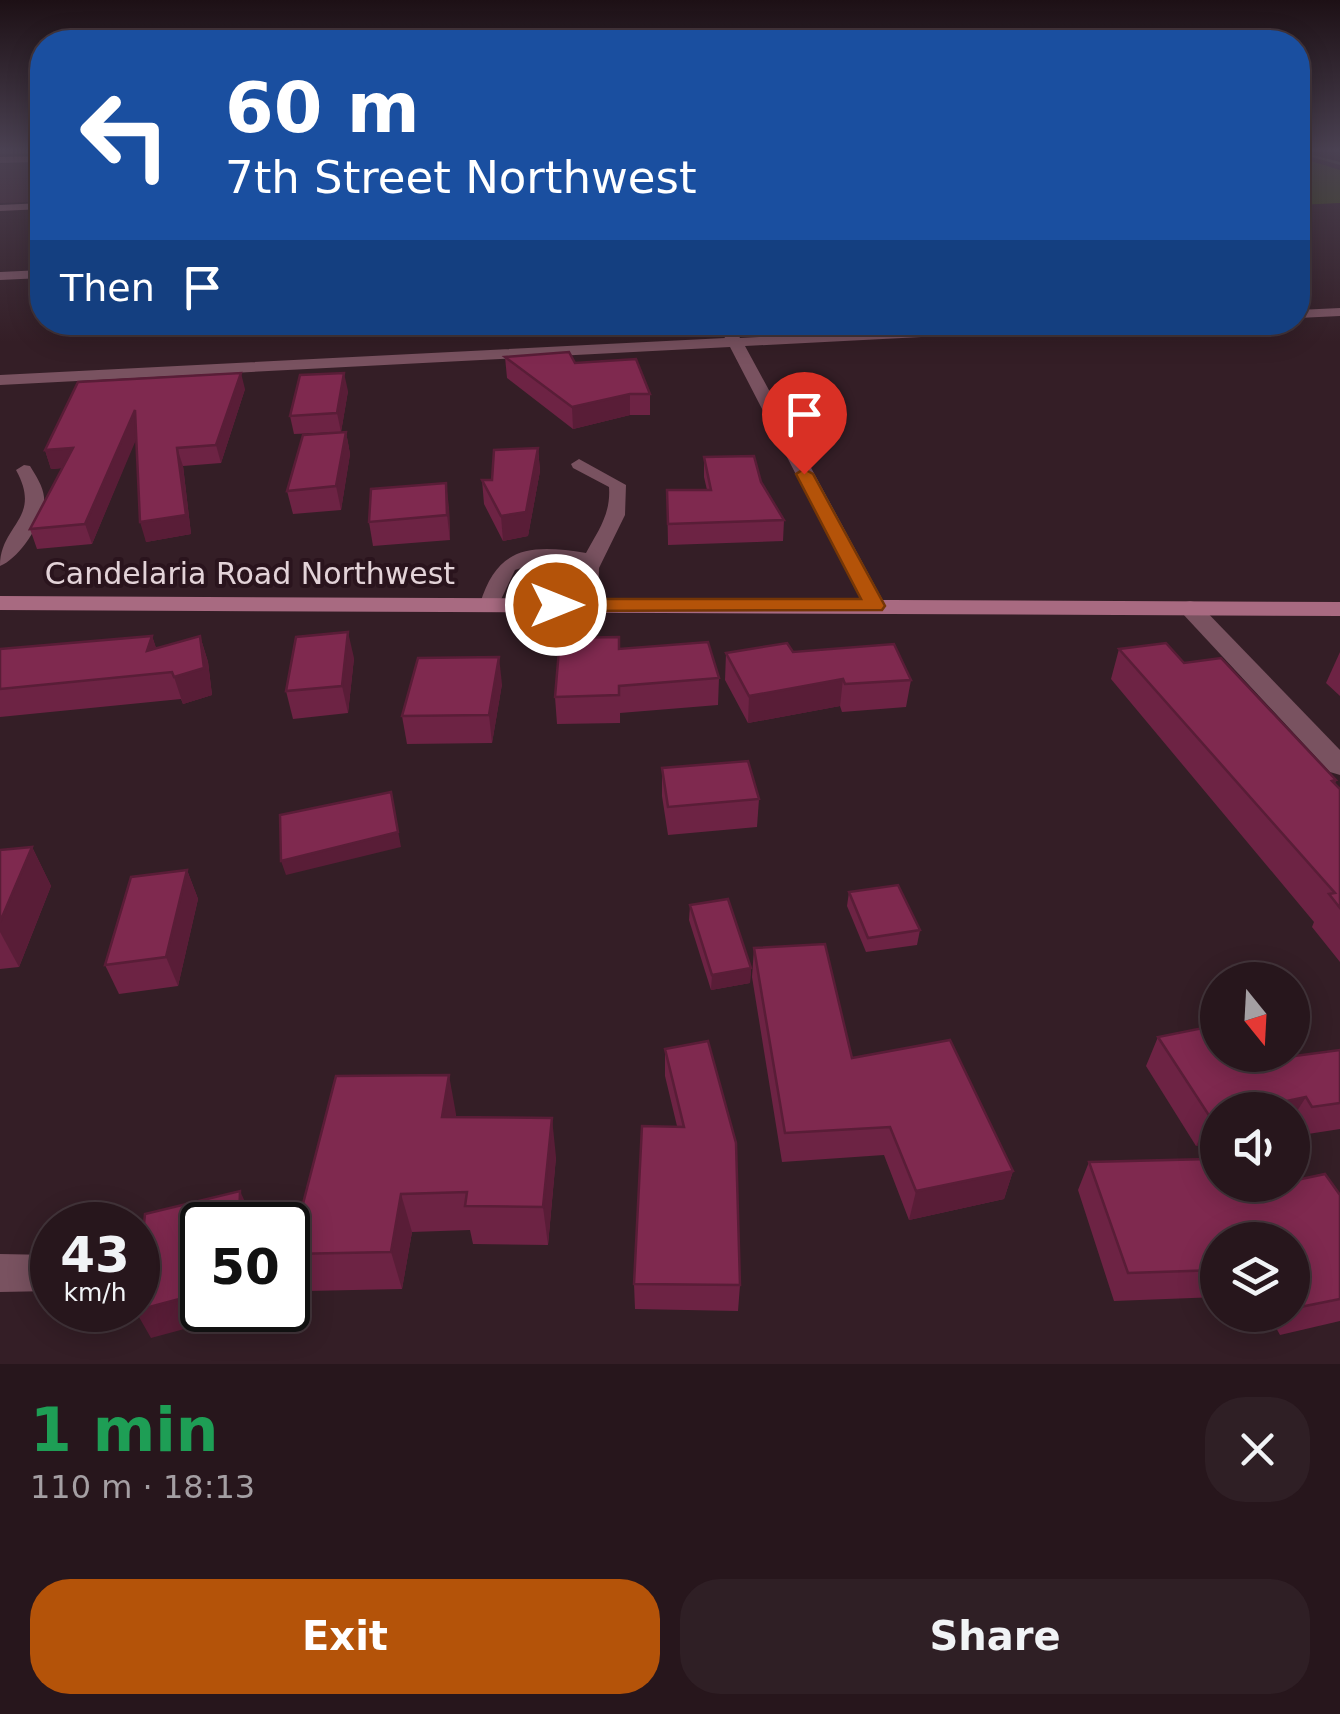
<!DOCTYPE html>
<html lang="en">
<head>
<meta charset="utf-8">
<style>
	:root { --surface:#27161c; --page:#2f1f25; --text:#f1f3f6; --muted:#a49fa3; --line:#43353b; --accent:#b45309 }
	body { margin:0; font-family:"DejaVu Sans",sans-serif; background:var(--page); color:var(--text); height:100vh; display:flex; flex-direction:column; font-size:38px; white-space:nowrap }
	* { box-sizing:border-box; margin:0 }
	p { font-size:32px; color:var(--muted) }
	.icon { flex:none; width:55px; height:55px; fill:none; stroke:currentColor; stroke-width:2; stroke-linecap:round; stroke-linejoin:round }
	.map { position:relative; height:1364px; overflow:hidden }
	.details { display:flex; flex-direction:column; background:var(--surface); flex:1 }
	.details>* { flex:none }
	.top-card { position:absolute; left:30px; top:30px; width:1280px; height:305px; border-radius:40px; box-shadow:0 5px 25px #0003,0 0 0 2px var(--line); background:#1a4fa0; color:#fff; overflow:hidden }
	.needle { width:65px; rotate:162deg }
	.fabs { position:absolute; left:1200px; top:962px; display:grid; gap:20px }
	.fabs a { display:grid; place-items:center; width:110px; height:110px; border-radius:50%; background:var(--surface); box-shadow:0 5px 25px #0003,0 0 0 2px var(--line); font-size:50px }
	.speed { position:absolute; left:30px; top:1202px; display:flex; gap:20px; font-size:50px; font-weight:700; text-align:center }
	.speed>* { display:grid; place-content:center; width:130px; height:130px; border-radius:50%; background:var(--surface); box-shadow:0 5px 25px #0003,0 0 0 2px var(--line); line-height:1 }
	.speed small { font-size:25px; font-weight:400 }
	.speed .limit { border:5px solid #111; border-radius:15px; background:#fff; color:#111 }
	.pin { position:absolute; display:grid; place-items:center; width:85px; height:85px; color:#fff; margin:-102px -42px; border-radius:50% 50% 50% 0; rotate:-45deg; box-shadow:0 0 10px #0007 }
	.pin .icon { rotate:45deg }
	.me { position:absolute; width:110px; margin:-55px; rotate:90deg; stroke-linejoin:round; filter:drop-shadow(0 0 8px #0008) }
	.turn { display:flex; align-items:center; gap:35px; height:210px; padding:0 30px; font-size:45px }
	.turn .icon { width:130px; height:130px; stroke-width:2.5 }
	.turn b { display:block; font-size:70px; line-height:85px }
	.then { display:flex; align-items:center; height:95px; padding:0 30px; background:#0003; gap:20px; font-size:38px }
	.round { display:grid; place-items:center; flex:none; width:105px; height:105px; border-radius:40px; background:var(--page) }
	.overview { display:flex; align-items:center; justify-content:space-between; height:170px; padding:0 30px }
	h1 { font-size:60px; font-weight:700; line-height:75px; color:#1e9e55 }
	.button { display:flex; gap:20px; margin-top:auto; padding:20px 30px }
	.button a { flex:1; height:115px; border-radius:40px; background:var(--accent); color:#fff; font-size:40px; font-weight:700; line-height:115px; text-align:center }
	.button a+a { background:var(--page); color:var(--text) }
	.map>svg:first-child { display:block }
</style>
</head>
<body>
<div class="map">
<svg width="1340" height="1364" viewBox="0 0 1340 1364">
	<rect width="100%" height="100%" fill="#341e26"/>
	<path fill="#42242f" d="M 42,162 L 42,193 L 33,202 L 0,203 L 0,164 Z"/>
	<path fill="#3c4615" d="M 1298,157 L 1340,170 L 1340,203 L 1298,205 Z"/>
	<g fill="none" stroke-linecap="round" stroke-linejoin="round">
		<g fill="#504f41" fill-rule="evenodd">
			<path d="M 42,151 L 42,153 L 0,154 L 0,152 Z"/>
			<path d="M 1298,151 L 1340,162 L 1340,165 L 1298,153 Z"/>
		</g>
		<g fill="#795260" fill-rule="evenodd">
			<path d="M 42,171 L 42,178 L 35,179 L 35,175 Z"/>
			<path d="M 42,270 L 42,278 L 0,280 L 0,272 Z"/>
			<path d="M 579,459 L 626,485 L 625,515 L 599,568 L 598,605 L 588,611 L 578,605 L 581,564 L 542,561 L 515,570 L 497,608 L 483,608 L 480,604 C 497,546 531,544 586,553 C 598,531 611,514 609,487 L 573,468 L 571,464 Z"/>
			<path d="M 24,465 L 30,466 C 36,476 43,486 44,497 C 46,519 19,559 0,566 C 0,524 43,519 16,470 Z"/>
			<path d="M 0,1254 L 52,1255 L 52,1291 L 0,1292 Z"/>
		</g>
		<g fill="#795260" fill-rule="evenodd">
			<path d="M 42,156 L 42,162 L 0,163 L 0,157 Z"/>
			<path d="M 42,203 L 42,209 L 0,211 L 0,205 Z"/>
			<path d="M 1340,308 L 1340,316 L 1298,318 L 1298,310 Z"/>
			<path d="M 717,322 L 731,322 L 740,338 L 1039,322 L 1141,322 L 1134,326 L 745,346 L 886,606 L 875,613 L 864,606 L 730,347 L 0,385 L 0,375 L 725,338 Z"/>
			<path d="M 1190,601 L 1198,603 L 1340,750 L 1340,775 L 1330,772 L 1182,613 L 1179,608 L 1182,603 Z"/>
		</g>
		<path fill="#a86a81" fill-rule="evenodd" d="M 0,596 L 1340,602 L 1340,616 L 0,610 Z"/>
	</g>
	<g fill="#6d2344">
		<path d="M 505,357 L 575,363 L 650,394 L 650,415 L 630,415 L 573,429 L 507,378 Z"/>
		<path d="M 245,389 L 221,463 L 183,466 L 191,534 L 146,542 L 136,438 L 92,544 L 37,549 L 30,529 L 63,468 L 51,469 L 45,450 Z"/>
		<path d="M 348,391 L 341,432 L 294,434 L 290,416 Z"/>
		<path d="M 346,432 L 350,454 L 341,510 L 293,514 L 287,491 Z"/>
		<path d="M 538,448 L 540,471 L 528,536 L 503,541 L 484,504 L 482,480 L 492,480 Z"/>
		<path d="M 704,457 L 761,482 L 784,520 L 783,541 L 668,545 L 667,490 L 707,490 L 704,477 Z"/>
		<path d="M 449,507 L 450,540 L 373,546 L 369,522 Z"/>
		<path d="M 152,636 L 156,648 L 200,636 L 208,662 L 212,695 L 183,704 L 181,699 L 0,717 L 0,649 Z"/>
		<path d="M 620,649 L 719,678 L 718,705 L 620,713 L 620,723 L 557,724 L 555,697 Z"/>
		<path d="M 1119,649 L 1184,663 L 1336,780 L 1335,784 L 1340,789 L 1340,962 L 1312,927 L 1314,922 L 1111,679 Z"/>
		<path d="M 793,652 L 911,680 L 906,707 L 842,712 L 840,706 L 748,723 L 725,680 L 726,653 Z"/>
		<path d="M 1340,652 L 1340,696 L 1326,683 Z"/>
		<path d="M 354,658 L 348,713 L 293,719 L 286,691 Z"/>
		<path d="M 502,684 L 492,743 L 407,744 L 402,716 Z"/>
		<path d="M 662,768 L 759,799 L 757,827 L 668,835 L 662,796 Z"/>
		<path d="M 32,847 L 51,886 L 19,967 L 0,969 L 0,850 Z"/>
		<path d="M 187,870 L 198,899 L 178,986 L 119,994 L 105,965 Z"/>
		<path d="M 849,892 L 920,930 L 917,945 L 866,952 L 847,906 Z"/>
		<path d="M 690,905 L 751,968 L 750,983 L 711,990 L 689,920 Z"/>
		<path d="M 754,948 L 852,1058 L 1013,1171 L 1004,1199 L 909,1220 L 884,1155 L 782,1162 L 752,977 Z"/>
		<path d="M 1158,1037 L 1257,1061 L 1340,1050 L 1340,1129 L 1295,1136 L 1292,1131 L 1292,1110 L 1196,1146 L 1146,1066 Z"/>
		<path d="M 665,1049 L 740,1285 L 738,1311 L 635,1309 L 634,1284 L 677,1126 L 665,1076 Z"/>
		<path d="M 456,1114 L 456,1117 L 556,1157 L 548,1245 L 473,1244 L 470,1230 L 412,1232 L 402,1289 L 306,1291 L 290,1254 Z"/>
		<path d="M 1218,1149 L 1218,1185 L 1340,1195 L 1340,1321 L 1280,1335 L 1269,1315 L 1292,1315 L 1292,1240 L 1218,1240 L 1218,1297 L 1114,1301 L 1078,1190 L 1089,1162 L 1199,1159 L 1203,1151 Z"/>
	</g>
	<g fill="#591d37">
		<path d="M 241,373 L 245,389 L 221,463 L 216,445 Z"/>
		<path d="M 344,373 L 348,391 L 341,432 L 337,413 Z"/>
		<path d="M 630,394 L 630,415 L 573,429 L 572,407 Z"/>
		<path d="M 135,410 L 141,428 L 92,544 L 85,524 Z"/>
		<path d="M 346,432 L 350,454 L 341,510 L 336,486 Z"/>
		<path d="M 73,448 L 80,466 L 51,469 L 45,450 Z"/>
		<path d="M 177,448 L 183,466 L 191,534 L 146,542 L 140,522 Z"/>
		<path d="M 538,448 L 540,471 L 528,536 L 503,541 L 501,516 Z"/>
		<path d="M 446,483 L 449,507 L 450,540 L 447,515 Z"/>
		<path d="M 348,632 L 354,658 L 348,713 L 342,686 Z"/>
		<path d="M 152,636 L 161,663 L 147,651 Z"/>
		<path d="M 200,636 L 208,662 L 212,695 L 183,704 L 174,677 Z"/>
		<path d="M 499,657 L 502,684 L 492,743 L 489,715 Z"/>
		<path d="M 843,679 L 840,706 L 748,723 L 749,696 Z"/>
		<path d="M 391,792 L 401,847 L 286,875 L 281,861 Z"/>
		<path d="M 32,847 L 51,886 L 19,967 L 0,932 L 0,922 Z"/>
		<path d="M 187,870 L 198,899 L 178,986 L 166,957 Z"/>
		<path d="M 751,968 L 750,983 L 711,990 L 712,975 Z"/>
		<path d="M 449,1075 L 456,1114 L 450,1156 L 442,1117 Z"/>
		<path d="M 1306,1097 L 1292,1119 L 1292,1110 L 1244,1110 Z"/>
		<path d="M 1218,1116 L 1218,1141 L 1196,1146 L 1210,1117 Z"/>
		<path d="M 552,1118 L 556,1157 L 548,1245 L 543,1207 Z"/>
		<path d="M 1013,1171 L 1004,1199 L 909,1220 L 916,1191 Z"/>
		<path d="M 240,1191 L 253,1219 L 253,1225 L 239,1225 Z"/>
		<path d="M 401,1194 L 412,1232 L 402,1289 L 391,1252 Z"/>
		<path d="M 202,1293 L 202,1310 L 251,1310 L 251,1311 L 151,1338 L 135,1310 Z"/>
	</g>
	<g fill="#7f294f" stroke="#591d37" stroke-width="2.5">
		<path d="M 569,352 L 575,363 L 636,359 L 650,394 L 630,394 L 572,407 L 505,357 Z"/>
		<path d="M 241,373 L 216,445 L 177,448 L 186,515 L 140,522 L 135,410 L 85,524 L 30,529 L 73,448 L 45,450 L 78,382 Z"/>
		<path d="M 344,373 L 337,413 L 290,416 L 300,375 Z"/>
		<path d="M 346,432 L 336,486 L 287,491 L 303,435 Z"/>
		<path d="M 538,448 L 526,512 L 501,516 L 482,480 L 492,480 L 494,450 Z"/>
		<path d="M 754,456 L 761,482 L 784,520 L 668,524 L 667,490 L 711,490 L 704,457 Z"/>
		<path d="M 446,483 L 447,515 L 369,522 L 371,489 Z"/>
		<path d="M 348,632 L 342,686 L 286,691 L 296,637 Z"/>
		<path d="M 152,636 L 147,651 L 200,636 L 204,668 L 174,677 L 172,672 L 0,689 L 0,649 Z"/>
		<path d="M 619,637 L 619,649 L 708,642 L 719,678 L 619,686 L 619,695 L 555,697 L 560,638 Z"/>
		<path d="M 787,643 L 793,652 L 894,644 L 911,680 L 845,684 L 843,679 L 749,696 L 726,653 Z"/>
		<path d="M 1166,643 L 1184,663 L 1221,658 L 1336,780 L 1332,781 L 1340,789 L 1340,908 L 1329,894 L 1335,893 L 1119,649 Z"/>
		<path d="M 499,657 L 489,715 L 402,716 L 418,658 Z"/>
		<path d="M 748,761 L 759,799 L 668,807 L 662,768 Z"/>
		<path d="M 391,792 L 398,832 L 281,861 L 280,815 Z"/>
		<path d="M 32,847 L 0,922 L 0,850 Z"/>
		<path d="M 187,870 L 166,957 L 105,965 L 131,877 Z"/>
		<path d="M 898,885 L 920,930 L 868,938 L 849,892 Z"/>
		<path d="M 728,899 L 751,968 L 712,975 L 690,905 Z"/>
		<path d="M 825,944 L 852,1058 L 950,1040 L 1013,1171 L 916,1191 L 890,1127 L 785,1133 L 754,948 Z"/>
		<path d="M 1218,1025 L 1218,1055 L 1253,1055 L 1257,1061 L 1340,1050 L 1340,1103 L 1312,1107 L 1306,1097 L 1244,1110 L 1218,1110 L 1218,1116 L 1210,1117 L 1158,1037 Z"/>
		<path d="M 708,1041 L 736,1143 L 740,1285 L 634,1284 L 642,1126 L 684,1127 L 665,1049 Z"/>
		<path d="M 449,1075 L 442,1117 L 552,1118 L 543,1207 L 465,1206 L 467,1192 L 401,1194 L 391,1252 L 290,1254 L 336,1076 Z"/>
		<path d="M 1218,1149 L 1218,1185 L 1292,1185 L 1292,1181 L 1325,1174 L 1340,1195 L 1340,1299 L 1300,1307 L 1292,1295 L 1292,1240 L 1218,1240 L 1218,1270 L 1128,1273 L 1089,1162 L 1208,1159 L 1203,1151 Z"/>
		<path d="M 240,1191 L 239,1225 L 202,1225 L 202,1293 L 138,1310 L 138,1284 L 145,1214 Z"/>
	</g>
	<linearGradient id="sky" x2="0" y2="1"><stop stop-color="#1d1015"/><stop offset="0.44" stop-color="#4a4152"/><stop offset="1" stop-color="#4a4152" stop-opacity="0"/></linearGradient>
	<rect width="1340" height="342" fill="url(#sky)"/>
	<path fill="#b45309" stroke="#753606" stroke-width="2.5" d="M 804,469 L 813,474 L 885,606 L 882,610 L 556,611 L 545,605 L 556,599 L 861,599 L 796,474 Z"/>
	<g text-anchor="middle" stroke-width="8" stroke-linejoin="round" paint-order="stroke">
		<g font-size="30" fill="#e3d3d8" stroke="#2a141d">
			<text x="250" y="584">Candelaria Road Northwest</text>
		</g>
	</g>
</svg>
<div class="fabs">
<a><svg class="needle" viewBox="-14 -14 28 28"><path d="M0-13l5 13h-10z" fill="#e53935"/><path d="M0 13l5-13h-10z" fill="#a49fa3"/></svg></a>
<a><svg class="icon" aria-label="sound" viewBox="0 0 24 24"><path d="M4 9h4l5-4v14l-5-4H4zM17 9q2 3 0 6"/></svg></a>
<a><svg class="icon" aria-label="layers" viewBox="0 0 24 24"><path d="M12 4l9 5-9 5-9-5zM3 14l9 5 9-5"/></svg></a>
</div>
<div class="speed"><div>43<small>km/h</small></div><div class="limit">50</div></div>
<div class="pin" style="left:804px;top:474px;background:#d93025"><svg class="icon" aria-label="arrive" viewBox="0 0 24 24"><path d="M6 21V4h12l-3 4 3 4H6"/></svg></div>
<svg class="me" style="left:556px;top:605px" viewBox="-20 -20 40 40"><circle r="17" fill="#b45309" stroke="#fff" stroke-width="3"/><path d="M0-11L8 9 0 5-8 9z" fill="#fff"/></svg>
<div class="top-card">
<div class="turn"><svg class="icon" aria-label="left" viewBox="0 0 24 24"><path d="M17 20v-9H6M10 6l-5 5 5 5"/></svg><div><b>60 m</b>7th Street Northwest</div></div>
<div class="then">Then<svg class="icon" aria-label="arrive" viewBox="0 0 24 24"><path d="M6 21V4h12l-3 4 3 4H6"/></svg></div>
</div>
</div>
<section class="details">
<div class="overview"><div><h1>1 min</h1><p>110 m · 18:13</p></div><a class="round"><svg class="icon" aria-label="close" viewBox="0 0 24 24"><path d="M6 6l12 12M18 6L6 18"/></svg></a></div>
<div class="button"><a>Exit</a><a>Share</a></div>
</section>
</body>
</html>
